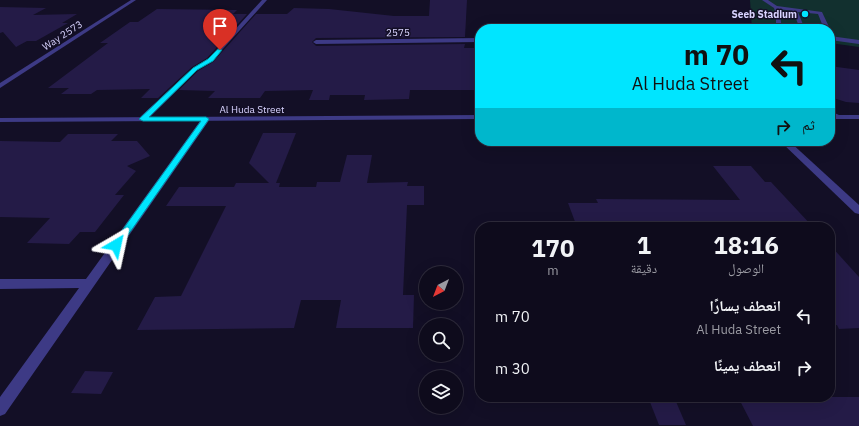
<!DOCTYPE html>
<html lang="ar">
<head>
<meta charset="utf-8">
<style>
	:root { --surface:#0e0b1c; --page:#1c1929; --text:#f1f3f6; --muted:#9b9ba3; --line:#2e2b3b }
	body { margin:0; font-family:"IBM Plex Sans","Noto Naskh Arabic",sans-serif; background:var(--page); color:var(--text); direction:rtl; height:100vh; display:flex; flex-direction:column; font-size:15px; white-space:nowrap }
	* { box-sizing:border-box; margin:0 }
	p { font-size:13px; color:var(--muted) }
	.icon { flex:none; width:22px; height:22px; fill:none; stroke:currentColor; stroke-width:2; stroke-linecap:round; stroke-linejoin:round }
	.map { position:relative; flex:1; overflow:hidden; direction:ltr }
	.details { position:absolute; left:475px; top:222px; width:360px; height:180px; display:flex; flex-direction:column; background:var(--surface); border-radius:16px; box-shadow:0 4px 16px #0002,0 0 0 1px var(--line); direction:rtl }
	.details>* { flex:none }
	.top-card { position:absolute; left:475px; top:24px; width:360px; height:122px; border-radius:16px; box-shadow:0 4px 16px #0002,0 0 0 1px var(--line); direction:rtl; background:#00e5ff; color:#111; overflow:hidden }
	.needle { width:26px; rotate:222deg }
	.controls { position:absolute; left:419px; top:266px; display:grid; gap:8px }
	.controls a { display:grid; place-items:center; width:44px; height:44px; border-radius:50%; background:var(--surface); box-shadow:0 4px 16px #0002,0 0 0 1px var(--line); font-size:20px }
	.pin { position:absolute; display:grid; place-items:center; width:34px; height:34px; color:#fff; margin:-41px -17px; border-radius:50% 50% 50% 0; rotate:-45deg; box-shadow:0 0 4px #0007 }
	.pin .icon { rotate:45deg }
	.me { position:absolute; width:44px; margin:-22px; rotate:36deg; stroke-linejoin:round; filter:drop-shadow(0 0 3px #0008) }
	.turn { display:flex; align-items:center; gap:14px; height:84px; padding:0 20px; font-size:18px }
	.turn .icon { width:52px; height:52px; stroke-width:2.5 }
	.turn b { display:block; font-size:28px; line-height:34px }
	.then { display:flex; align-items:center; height:38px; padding:0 20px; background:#0003; gap:8px; font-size:15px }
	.eta { display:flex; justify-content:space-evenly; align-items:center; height:68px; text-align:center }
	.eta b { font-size:24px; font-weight:800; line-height:28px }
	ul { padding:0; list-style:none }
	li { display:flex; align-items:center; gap:12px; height:52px; padding:0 20px }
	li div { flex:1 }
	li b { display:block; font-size:15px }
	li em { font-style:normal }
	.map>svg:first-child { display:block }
</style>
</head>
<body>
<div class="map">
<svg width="859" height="426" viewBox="0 0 859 426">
	<rect width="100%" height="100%" fill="#130f26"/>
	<path fill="#12302f" d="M 750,0 L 859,0 L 859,47 L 830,43 L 830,29 L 752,29 Z"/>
	<g fill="#241b47">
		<path d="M 430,0 L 467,0 L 465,37 L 316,38 L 312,42 L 316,46 L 465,44 L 464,48 L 480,48 L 480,90 L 410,90 L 409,99 L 364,100 L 365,95 L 330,95 L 329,100 L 309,100 L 313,90 L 265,91 L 260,98 L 208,98 L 215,91 L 179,90 L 198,71 L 213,62 L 256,14 L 287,14 L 294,8 L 329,9 L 394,16 L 429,16 Z"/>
		<path d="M 0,7 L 46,8 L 33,15 L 77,14 L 62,23 L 68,23 L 36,41 L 27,41 L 16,47 L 3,32 L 0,33 Z"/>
		<path d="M 157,9 L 237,10 L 233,14 L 247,14 L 207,58 L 192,67 L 158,98 L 141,98 L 150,89 L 97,90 L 91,94 L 61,94 L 69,88 L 48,88 L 108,43 L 100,43 L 130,22 L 138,22 Z"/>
		<path d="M 830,66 L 859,70 L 859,103 L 846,102 L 830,97 Z"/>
		<path d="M 263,133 L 296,133 L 276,183 L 280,183 L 279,187 L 316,187 L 317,182 L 340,182 L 347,155 L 372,155 L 367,183 L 408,182 L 407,186 L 424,186 L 424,205 L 407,205 L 403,295 L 414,295 L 413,328 L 336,328 L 341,300 L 301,300 L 294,328 L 137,330 L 155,297 L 181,296 L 226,206 L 166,206 L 179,187 L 234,187 L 236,183 L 269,183 L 249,163 Z"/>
		<path d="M 68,134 L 118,134 L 111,141 L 137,141 L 150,156 L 127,166 L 136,171 L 115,195 L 124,195 L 95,232 L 80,232 L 69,244 L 27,243 L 50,218 L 0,217 L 0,141 L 60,142 Z"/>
		<path d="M 713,166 L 751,166 L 765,182 L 771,182 L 813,227 L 577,227 L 568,203 L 598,203 L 596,199 L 740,200 Z"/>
		<path d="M 830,245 L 859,277 L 859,328 L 839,329 L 837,325 L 830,326 Z"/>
		<path d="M 85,371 L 113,372 L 101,394 L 71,393 Z"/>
		<path d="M 648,397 L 674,397 L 686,425 L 659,425 Z"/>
		<path d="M 738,397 L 859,397 L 859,426 L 753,426 Z"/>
	</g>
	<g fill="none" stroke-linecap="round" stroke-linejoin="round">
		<g fill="#3d3a85" fill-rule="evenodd">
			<path d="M 762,0 L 768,0 L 777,6 L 822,12 L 830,29 L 824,29 L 818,14 L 798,12 L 804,27 L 807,29 L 800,29 L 793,11 L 779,9 L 782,29 L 776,29 L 776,14 L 774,8 Z"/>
			<path d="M 830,36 L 859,40 L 859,44 L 830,40 Z"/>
		</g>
		<g fill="#3d3a85" fill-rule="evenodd">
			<path d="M 262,0 L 267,0 L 212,61 L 197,70 L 146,121 L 140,121 L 140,117 L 193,68 L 208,59 Z"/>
			<path d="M 480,38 L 480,42 L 316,44 L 313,42 L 316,40 Z"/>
			<path d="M 830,111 L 839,115 L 839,119 L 833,119 L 830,116 Z"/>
			<path d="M 203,117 L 206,117 L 210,119 L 5,414 L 0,416 L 0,397 L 79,288 L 0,289 L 0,279 L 86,279 Z"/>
			<path d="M 780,141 L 789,141 L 859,205 L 859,214 L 855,213 Z"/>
		</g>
		<g fill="#3d3a85" fill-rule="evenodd">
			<path d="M 131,0 L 136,0 L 0,88 L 0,83 Z"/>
			<path d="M 480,115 L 480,119 L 0,122 L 0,118 Z"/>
			<rect x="830" y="115" width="29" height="4"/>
		</g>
	</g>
	<path fill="#00e5ff" stroke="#0095a6" d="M 218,49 L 222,50 L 213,61 L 197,70 L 149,117 L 206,117 L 209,119 L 119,248 L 113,248 L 111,245 L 113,243 L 201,121 L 143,121 L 139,119 L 193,68 L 208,59 Z"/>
	<circle fill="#00e5ff" stroke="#130f26" stroke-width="1.5" cx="805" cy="14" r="4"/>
	<g text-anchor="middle" stroke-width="3" stroke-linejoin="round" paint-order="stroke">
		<g font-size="10" font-weight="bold" fill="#d9d4ff" stroke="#130f26" text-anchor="end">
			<text x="797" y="18">Seeb Stadium</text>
		</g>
		<g font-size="10" fill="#d9d4ff" stroke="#130f26">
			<text transform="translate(398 32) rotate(-1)" y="4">2575</text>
			<text transform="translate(62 35) rotate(-33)" y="4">Way 2573</text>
			<text x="252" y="113">Al Huda Street</text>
		</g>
	</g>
</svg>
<div class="controls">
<a><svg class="needle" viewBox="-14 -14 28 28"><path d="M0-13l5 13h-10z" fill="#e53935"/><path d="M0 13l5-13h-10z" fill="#9b9ba3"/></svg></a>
<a><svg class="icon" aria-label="search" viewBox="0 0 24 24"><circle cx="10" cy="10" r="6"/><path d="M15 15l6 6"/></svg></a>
<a><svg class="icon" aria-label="layers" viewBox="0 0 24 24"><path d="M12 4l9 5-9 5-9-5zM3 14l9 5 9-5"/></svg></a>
</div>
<div class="pin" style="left:220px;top:50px;background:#d93025"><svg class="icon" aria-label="arrive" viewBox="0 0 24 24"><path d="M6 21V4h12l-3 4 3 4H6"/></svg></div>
<svg class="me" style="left:116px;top:245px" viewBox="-20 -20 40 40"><path d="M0-17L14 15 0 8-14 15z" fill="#00e5ff" stroke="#fff" stroke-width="4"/></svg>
<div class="top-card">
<div class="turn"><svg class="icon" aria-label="left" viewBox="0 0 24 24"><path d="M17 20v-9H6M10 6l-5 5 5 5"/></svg><div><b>70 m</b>Al Huda Street</div></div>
<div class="then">ثم<svg class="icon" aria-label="right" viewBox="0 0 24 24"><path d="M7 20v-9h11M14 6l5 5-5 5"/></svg></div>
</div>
<section class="details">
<div class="eta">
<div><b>18:16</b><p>الوصول</p></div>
<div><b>1</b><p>دقيقة</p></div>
<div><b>170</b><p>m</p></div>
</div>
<ul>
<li><svg class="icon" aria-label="left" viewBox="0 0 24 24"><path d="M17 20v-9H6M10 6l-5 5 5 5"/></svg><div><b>انعطف يسارًا</b><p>Al Huda Street</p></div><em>70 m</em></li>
<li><svg class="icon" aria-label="right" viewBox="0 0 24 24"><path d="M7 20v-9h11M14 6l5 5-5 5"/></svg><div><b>انعطف يمينًا</b></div><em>30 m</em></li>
</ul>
</section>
</div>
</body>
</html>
